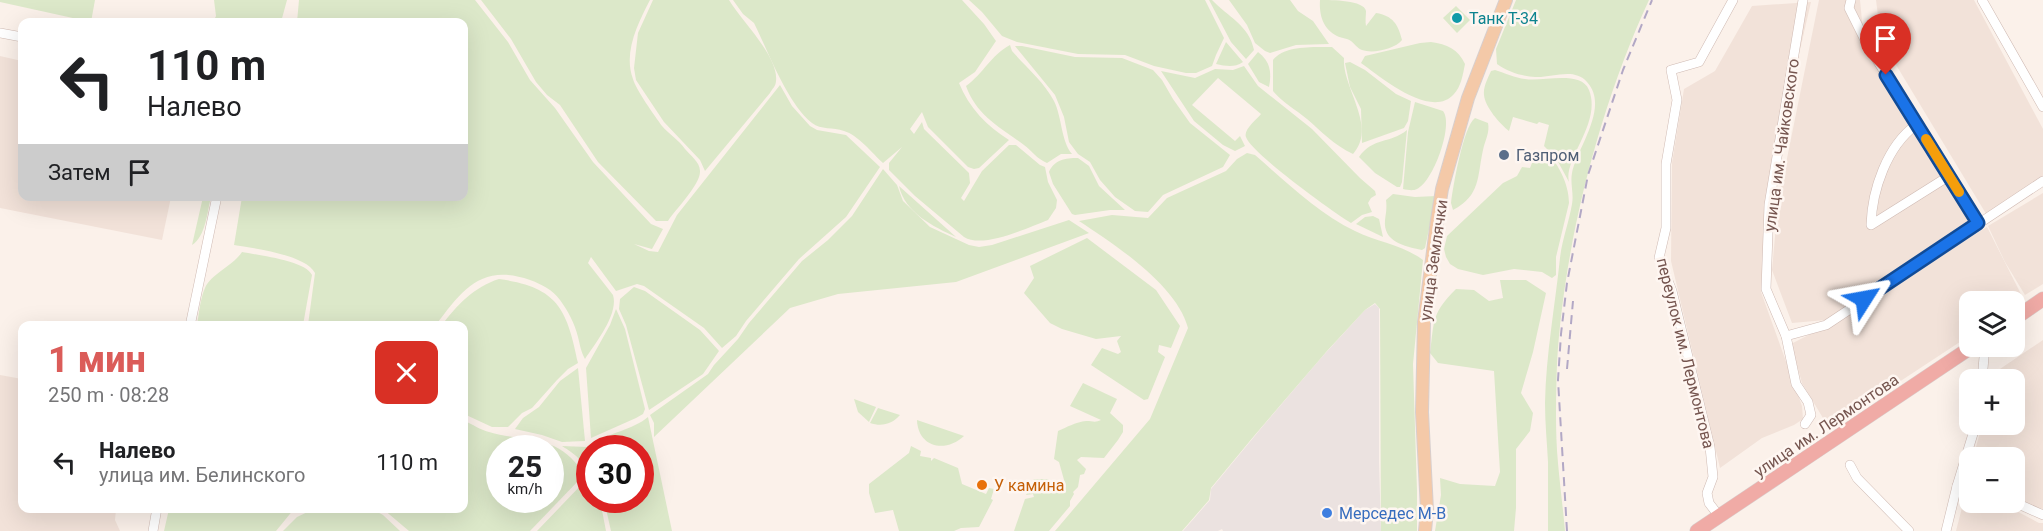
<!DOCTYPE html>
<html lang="ru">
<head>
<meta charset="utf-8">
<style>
	:root { --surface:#fff; --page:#f2f2f2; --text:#202124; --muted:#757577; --accent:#db5c59 }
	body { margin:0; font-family:Roboto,sans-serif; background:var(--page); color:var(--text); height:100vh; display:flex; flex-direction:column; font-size:22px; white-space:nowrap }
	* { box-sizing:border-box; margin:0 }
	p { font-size:20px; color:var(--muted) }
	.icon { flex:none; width:33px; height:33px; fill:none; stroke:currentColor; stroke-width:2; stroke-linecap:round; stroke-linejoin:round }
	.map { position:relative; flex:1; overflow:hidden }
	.sheet { position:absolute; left:18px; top:321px; width:450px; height:192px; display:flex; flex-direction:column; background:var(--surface); border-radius:12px; box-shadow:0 6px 24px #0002 }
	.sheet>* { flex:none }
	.guide { position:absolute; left:18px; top:18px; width:450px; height:183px; border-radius:12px; box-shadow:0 6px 24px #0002; background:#fff; color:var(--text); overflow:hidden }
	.buttons { position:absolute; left:1959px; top:291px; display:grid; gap:12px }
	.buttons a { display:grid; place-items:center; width:66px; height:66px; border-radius:12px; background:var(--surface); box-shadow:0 6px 24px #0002; font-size:30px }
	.speed { position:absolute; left:486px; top:435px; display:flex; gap:12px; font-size:30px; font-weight:700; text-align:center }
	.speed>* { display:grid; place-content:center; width:78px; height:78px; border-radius:50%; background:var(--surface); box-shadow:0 6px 24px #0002; line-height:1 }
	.speed small { font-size:15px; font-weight:400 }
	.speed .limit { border:9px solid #d22; background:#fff; color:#111 }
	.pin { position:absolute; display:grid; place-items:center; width:51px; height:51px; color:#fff; margin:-62px -26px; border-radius:50% 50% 50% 0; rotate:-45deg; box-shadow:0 0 6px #0007 }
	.pin .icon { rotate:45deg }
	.me { position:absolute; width:66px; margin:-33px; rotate:56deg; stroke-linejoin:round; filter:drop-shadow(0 0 4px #0008) }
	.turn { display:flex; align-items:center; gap:21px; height:126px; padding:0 30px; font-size:27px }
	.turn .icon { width:78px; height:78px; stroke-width:2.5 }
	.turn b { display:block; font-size:42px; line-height:51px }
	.then { display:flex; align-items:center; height:57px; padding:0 30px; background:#0003; gap:12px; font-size:22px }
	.round { display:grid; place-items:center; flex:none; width:63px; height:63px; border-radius:12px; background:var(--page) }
	.summary { display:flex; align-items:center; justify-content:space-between; height:102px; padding:0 30px }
	h1 { font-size:36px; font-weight:800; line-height:45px; color:var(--accent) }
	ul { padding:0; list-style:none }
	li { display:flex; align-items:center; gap:18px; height:78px; padding:0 30px }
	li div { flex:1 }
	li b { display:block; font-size:22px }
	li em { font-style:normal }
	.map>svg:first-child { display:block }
</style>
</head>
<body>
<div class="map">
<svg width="2043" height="531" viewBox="0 0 2043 531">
	<rect width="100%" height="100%" fill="#fbf1ea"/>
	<g fill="#f2e2d9">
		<path d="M 1819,0 L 1860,0 L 1863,31 L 1974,225 L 1826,320 L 1792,323 L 1772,270 L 1778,203 Z"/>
		<path d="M 1876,0 L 1974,0 L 2043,129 L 2043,181 L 1988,217 L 1881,40 Z"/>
		<path d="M 1811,2 L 1777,150 L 1766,206 L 1761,292 L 1802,406 L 1803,419 L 1794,425 L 1762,438 L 1720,468 L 1671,261 L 1672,163 L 1684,89 L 1715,71 L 1752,6 Z"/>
		<path d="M 0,56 L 22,61 L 22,196 L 171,197 L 162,240 L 0,208 Z"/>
		<path d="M 2043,193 L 2043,284 L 2025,295 L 2005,262 L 1988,226 Z"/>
		<path d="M 1987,227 L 2024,300 L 2015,306 L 2014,302 L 1970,302 L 1969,336 L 1829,428 L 1802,383 L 1791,344 L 1826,326 Z"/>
		<path d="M 2043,340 L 2043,509 L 2015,500 L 2014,458 L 1973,458 L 1982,425 L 2014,424 L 2014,380 L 1988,379 L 1988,377 Z"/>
		<path d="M 0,375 L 22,379 L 22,508 L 116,509 L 115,520 L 120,531 L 0,531 Z"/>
		<path d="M 1965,496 L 1969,497 L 1970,502 L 2003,504 L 2039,523 L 2043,523 L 2043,531 L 1956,531 Z"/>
	</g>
	<path fill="#ebe2e0" d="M 1375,304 L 1379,308 L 1379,462 L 1381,531 L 1223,531 L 1222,529 L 1218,531 L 1183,531 L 1210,500 L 1211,489 L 1263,426 L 1321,358 L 1365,310 Z"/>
	<g fill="#dce8c9" fill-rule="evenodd">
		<path d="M 0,0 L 95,0 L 91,22 L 0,2 Z"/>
		<path d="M 214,0 L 287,0 L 281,22 L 213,22 L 216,16 Z"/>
		<path d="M 299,0 L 475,0 L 508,42 L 530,80 L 555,108 L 593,162 L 651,224 L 663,229 L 652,249 L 634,244 L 649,251 L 658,252 L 677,215 L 780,85 L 792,106 L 810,126 L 817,130 L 846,135 L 880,167 L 846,217 L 799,259 L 746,321 L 736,336 L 722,348 L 704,328 L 644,286 L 637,284 L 616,291 L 591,257 L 588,263 L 613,295 C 619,314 595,344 585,359 C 581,352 580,345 578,337 C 575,324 568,311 560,300 C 553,290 541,284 530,280 C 482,263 462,290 436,325 L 308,325 L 315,273 C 306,255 254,248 234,245 L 242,197 L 464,196 L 464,22 L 297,22 Z"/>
		<path d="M 481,0 L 650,0 C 638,23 623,53 633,79 C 636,90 655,116 662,126 C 669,134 679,140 685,149 C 690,155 700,162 700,171 C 701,184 675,210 668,221 L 656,221 L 598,162 L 560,105 L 547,95 L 536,82 L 511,39 Z"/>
		<path d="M 653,0 L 729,0 C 741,20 779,57 776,81 C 776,86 772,89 770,93 L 705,171 L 700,160 L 664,122 L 636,80 L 634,68 L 638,33 Z"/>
		<path d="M 733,0 L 962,0 L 984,24 L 996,41 L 975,72 L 959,83 C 969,108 987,126 1009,140 L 979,168 L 974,169 L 968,167 L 928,127 L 922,112 L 910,129 L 914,134 L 922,122 L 924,129 L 969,173 L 970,183 L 961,198 L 964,201 L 982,171 L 1009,145 L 1016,145 L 1040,165 L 1045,167 L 1048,182 L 1057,200 L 1056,208 L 1048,220 C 1027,228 983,249 964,237 L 915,196 L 889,170 L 889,163 L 902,147 L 883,163 C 872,153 858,135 844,131 C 833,127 821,130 812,123 C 787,103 769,53 754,23 L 743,14 Z"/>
		<path d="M 969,0 L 1205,0 L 1224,38 L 1216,55 L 1212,66 L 1196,73 L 1186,73 L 1154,66 L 1125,55 L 1078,54 L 1017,42 L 1002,36 L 982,12 Z"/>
		<path d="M 1209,0 L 1212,0 C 1228,17 1249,25 1254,50 L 1246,59 L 1231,42 Z"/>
		<path d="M 1229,0 L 1290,0 L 1298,11 L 1313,21 L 1329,44 L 1296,45 L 1270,53 L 1265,51 L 1255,43 L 1247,25 Z"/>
		<path d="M 1320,0 C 1332,0 1364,0 1366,11 C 1366,16 1365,21 1366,26 L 1376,13 C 1393,16 1398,24 1402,40 C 1395,49 1373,54 1362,50 C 1357,48 1355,44 1351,41 C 1347,38 1341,38 1337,36 C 1323,29 1319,15 1320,0 Z"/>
		<path d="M 1516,0 L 1649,0 C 1599,108 1564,244 1557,363 C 1556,396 1555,431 1558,463 C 1560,486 1563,508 1565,531 L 1548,531 C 1548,508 1548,485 1548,462 C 1547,443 1545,423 1545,403 C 1546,354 1555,306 1560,258 C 1562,240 1569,222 1572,204 C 1574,194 1570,183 1572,173 C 1577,148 1610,107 1587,82 C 1574,67 1552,78 1535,77 C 1521,76 1508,72 1497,64 L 1496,49 Z"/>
		<path d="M 1456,6 L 1470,20 L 1457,33 L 1443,18 Z"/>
		<path d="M 1226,42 L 1243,62 C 1234,68 1226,66 1216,64 Z"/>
		<path d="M 1431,42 C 1447,44 1458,49 1465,64 C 1463,74 1461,87 1454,94 C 1431,120 1381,77 1361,63 L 1365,56 L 1420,43 Z"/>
		<path d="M 1010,45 L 1012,51 C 1026,67 1044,82 1054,101 C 1062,117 1061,141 1072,154 L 1061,154 L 1047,163 C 1037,159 1032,151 1024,145 C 1001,128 976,115 966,86 C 983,74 991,55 1010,45 Z"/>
		<path d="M 1015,46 L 1022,46 L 1075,57 L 1122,58 L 1153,70 L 1162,80 L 1173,99 L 1190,123 L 1230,155 L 1223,167 L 1163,195 L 1148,212 L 1135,211 L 1115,197 L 1100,180 L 1090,162 L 1078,154 L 1069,142 L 1064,117 L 1055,95 Z"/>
		<path d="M 1332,47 L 1344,58 C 1342,88 1378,127 1353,154 C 1334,145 1322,132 1307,119 C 1295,109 1283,103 1273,91 L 1273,60 C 1284,45 1315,47 1332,47 Z"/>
		<path d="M 1258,52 C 1270,61 1272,72 1269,87 L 1259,82 L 1248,64 Z"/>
		<path d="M 1350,62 L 1365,70 L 1396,94 L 1411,101 L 1408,121 L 1404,128 L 1362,143 L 1361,109 L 1350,87 L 1345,63 Z"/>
		<path d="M 1244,66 L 1258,86 L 1312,129 L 1360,178 L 1375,191 L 1376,195 L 1371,198 L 1368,203 L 1372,212 L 1362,215 L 1351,223 C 1333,212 1251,153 1246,137 C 1243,130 1257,119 1261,114 L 1218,78 L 1192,105 L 1235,141 L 1240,136 L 1245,146 L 1235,151 L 1223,145 L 1194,121 L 1161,71 L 1195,78 L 1215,69 L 1233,70 Z"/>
		<path d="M 1495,70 C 1505,73 1515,78 1525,79 C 1543,82 1581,70 1589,90 C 1602,123 1563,159 1569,182 L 1556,158 L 1544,146 L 1549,125 L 1539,122 L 1537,124 L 1513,117 L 1509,131 C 1500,124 1485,107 1484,95 C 1483,87 1488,78 1491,71 Z"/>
		<path d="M 1415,102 L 1443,111 C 1454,125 1433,182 1417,189 C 1413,191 1408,190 1403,189 L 1408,132 Z"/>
		<path d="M 1475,118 L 1488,123 C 1490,133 1485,140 1483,150 C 1477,177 1481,195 1453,210 L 1451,203 C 1453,187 1463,127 1475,118 Z"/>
		<path d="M 1407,130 L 1402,182 L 1400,187 L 1397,187 L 1375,173 L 1359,157 C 1373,137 1390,144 1407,130 Z"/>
		<path d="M 1537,150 L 1544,150 C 1558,162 1569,184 1569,203 L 1556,257 L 1556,275 L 1552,278 L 1542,272 L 1514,269 L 1483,275 L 1458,269 L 1450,264 L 1446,257 L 1444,249 L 1447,236 L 1503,183 L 1517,176 L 1522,167 L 1530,168 Z"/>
		<path d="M 1247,153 L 1255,155 C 1285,181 1319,214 1355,231 C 1377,242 1403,245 1423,260 L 1413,364 L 1417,491 L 1417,531 L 1381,531 L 1380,309 L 1375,303 L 1365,310 L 1327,351 L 1254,436 L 1211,488 L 1209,500 L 1182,531 L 1055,531 L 1150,419 L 1188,328 C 1177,285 1114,244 1079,221 L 1112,215 L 1148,218 L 1167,198 L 1226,171 L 1237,159 Z"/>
		<path d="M 1078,158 L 1089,166 L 1099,186 L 1125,210 L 1110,210 L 1075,215 L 1072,214 L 1053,184 L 1049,172 C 1054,160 1065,158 1078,158 Z"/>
		<path d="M 883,169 L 897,185 L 903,201 L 930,227 L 969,245 L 979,247 L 992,245 L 1069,220 L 1089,233 L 956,282 L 838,294 L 790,308 L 654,437 L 654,423 L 650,415 L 708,374 L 714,365 L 738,339 L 749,323 L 802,261 L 828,240 L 852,216 Z"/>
		<path d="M 899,186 L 956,237 C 934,227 905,213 899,186 Z"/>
		<path d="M 1393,194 L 1415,197 L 1436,196 L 1425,248 L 1422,250 C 1404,246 1383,242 1385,220 C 1386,213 1387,208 1386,200 Z"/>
		<path d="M 203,197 L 211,197 C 207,212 206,236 192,245 Z"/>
		<path d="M 1373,216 L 1379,219 L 1383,237 L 1356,224 L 1365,217 Z"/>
		<path d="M 1087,238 L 1156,290 L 1180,326 L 1171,348 L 1159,345 L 1158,352 L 1165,357 L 1148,399 L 1144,400 L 1091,365 L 1102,348 L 1118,354 L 1121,352 L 1117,341 L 1121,336 L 1096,339 L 1062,329 L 1050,323 L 1024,293 L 1034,278 L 1030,266 Z"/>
		<path d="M 242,252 C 258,255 306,261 312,275 L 303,325 L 197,325 C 199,314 200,299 205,288 C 211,274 233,266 242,252 Z"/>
		<path d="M 499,279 C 558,287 567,309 578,363 L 568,369 L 557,380 L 532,408 L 522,413 L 508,427 L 492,427 L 464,414 L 464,326 L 442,325 C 457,305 474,287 499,279 Z"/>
		<path d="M 1500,280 L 1526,280 L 1546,293 L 1533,352 L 1521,393 L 1533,413 L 1530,431 L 1516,449 L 1516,508 L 1514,531 L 1435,531 L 1441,495 L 1440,478 L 1460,484 L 1495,486 L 1500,472 L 1494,371 L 1438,363 L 1430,353 C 1434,320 1432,313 1456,289 L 1474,290 L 1489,301 L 1503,298 Z"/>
		<path d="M 634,287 L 645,291 L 700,330 L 719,351 L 703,374 L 649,410 L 626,325 L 619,309 L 620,299 Z"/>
		<path d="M 616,309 L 625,329 L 645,409 L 643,414 L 636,418 L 591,438 L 586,368 L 610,325 Z"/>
		<path d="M 578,368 L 585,441 L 562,442 L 542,435 L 515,429 L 523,418 L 539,407 L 560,381 Z"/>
		<path d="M 1083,383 L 1117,399 L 1110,413 L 1123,425 L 1123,432 L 1118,440 L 1104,458 L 1081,457 L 1077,460 L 1086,469 L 1084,474 L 1080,475 L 1078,487 L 1073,492 L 1074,494 L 1070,501 L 1070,506 L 1049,531 L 1014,531 L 1025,499 L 1034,497 L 1033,494 L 1026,495 L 1034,479 L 1047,479 L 1066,487 L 1059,462 L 1054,459 L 1058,431 C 1067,427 1076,422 1086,421 C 1093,421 1095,423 1101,420 L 1070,406 Z"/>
		<path d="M 854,399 L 876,407 L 869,422 L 858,412 Z"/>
		<path d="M 878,408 L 900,415 C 892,424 882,427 870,423 Z"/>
		<path d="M 648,417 L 672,531 L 611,531 L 604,500 L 640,500 L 640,448 L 592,448 L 592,446 C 608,432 633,430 648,417 Z"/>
		<path d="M 917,420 L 964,436 C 946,453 918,448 917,420 Z"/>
		<path d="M 464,421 C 473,424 480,430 489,432 C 526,443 553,433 580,468 L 580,479 L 530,531 L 409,531 L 383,509 L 464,508 ZM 500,448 L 550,448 L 550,500 L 500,500 Z"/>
		<path d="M 562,446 L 587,447 L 589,458 L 590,500 L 600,500 L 606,531 L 537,531 L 584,482 C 590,464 576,455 562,446 Z"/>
		<path d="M 911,446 L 921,451 L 920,456 L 931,458 L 931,461 L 934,458 L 958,468 L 962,484 L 986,494 L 989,488 L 994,489 L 991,499 L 993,500 L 979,527 L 961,528 L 954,531 L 899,531 L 893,510 L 875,513 L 869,493 L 869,484 L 909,453 Z"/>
		<path d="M 316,508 L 372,509 L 383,515 L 400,531 L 283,531 L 297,517 Z"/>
		<path d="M 169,509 L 169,508 L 294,509 L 276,531 L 164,531 Z"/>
	</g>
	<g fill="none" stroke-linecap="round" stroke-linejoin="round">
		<g stroke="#cfbab3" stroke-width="10">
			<g id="minor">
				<path d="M 1803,0 L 1769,205 L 1766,289 L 1786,336 L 1796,384 L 1808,402 L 1811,415 L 1805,424"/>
				<path d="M 1851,0 L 1849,8 L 1866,42 L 1978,223"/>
				<path d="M 1982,0 L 2043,107"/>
				<path d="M 0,33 L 22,37"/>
				<path d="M 1916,125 C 1887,146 1872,190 1871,225 L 1949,176"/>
				<path d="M 190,326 L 217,196"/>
				<path d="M 1786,336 L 1826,325 L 2043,181"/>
				<path d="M 1982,380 L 1985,346"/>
				<path d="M 1850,465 L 1857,478 L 1909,531"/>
				<path d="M 1957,486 L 1970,489"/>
				<path d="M 2014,502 L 2043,515"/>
				<path d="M 1719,516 L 1709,503 L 1707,493 L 1713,477 L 1710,447 L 1672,291 L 1659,258 L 1666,228 L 1666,164 L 1677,100 L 1671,70 L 1699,62 L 1733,0"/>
				<path d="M 153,531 L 157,508"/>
				<path d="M 1946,531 L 1957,486 L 1976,424"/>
			</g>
		</g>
		<g stroke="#d8cfce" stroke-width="14">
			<path id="major" d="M 1425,531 L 1427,510 L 1422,412 L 1424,322 L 1437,220 L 1442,189 L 1468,98 L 1506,0"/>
		</g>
		<g stroke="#d8cfce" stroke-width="15">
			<g id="highway">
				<path d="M 2014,319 L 2043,299"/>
				<path d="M 1697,531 L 1973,346"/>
			</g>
		</g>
		<use href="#minor" stroke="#fff" stroke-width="9"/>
		<use href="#major" stroke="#f4c9a8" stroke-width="12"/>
		<use href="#highway" stroke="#f0aba6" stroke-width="14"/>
		<g stroke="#b2a8c5" stroke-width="2" stroke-dasharray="9 6" stroke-linecap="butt">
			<path d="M 1567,369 L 1573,301"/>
			<path d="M 1567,531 L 1558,380 L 1561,334 L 1567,283 L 1588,175 L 1623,70 L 1652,0"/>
		</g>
	</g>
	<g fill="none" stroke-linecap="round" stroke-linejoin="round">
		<g stroke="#114b97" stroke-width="15">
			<path id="route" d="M 1864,299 L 1978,223 L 1886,75"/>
		</g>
		<use href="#route" stroke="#1a73e8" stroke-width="10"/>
		<path stroke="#f59e0b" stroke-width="10" d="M 1926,139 L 1959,192"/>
	</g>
	<circle fill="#0f9aa8" stroke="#fef6f1" stroke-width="2" cx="1457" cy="18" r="6"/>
	<circle fill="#5c6f8a" stroke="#fef6f1" stroke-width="2" cx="1504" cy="155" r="6"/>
	<circle fill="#e8710a" stroke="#fef6f1" stroke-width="2" cx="982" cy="485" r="6"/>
	<circle fill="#3f7fe0" stroke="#fef6f1" stroke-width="2" cx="1327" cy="513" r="6"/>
	<g text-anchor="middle" stroke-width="5" stroke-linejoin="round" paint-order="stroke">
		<g font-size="16" fill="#0d838f" stroke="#fef6f1" text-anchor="start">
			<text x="1469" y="24">Танк Т-34</text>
		</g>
		<g font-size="16" fill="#75554f" stroke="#fef6f1">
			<text transform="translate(1781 145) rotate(-82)" y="6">улица им. Чайковского</text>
			<text transform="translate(1433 260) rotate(-82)" y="6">улица Землячки</text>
			<text transform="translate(1686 353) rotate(76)" y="6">переулок им. Лермонтова</text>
			<text transform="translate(1826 425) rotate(-34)" y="6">улица им. Лермонтова</text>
		</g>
		<g font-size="16" fill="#4e5e75" stroke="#fef6f1" text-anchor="start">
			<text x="1516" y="161">Газпром</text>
		</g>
		<g font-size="16" fill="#c56008" stroke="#fef6f1" text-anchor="start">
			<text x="994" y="491">У камина</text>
		</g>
		<g font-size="16" fill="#366cbe" stroke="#fef6f1" text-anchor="start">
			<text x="1339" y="519">Мерседес M-B</text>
		</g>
	</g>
</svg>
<div class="buttons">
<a><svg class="icon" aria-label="layers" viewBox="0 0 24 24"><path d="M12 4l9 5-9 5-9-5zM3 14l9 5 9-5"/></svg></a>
<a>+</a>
<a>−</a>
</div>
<div class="speed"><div>25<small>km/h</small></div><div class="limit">30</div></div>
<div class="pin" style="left:1886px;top:75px;background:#d93025"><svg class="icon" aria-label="arrive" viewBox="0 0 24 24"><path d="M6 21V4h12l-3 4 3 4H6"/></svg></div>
<svg class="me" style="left:1864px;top:299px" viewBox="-20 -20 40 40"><path d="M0-17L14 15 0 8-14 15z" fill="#1a73e8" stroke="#fff" stroke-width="4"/></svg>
<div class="guide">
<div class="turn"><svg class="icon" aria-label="left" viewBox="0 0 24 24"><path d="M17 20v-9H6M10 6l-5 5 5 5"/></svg><div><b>110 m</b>Налево</div></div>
<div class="then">Затем<svg class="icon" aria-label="arrive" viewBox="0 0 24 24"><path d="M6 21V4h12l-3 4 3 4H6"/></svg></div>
</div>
<section class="sheet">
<div class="summary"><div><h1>1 мин</h1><p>250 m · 08:28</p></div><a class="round" style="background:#d93025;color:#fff"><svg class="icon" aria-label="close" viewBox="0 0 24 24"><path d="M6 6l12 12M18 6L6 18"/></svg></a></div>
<ul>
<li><svg class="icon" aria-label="left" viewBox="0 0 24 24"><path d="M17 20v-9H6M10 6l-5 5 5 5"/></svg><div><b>Налево</b><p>улица им. Белинского</p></div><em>110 m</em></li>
</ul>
</section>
</div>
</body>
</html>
